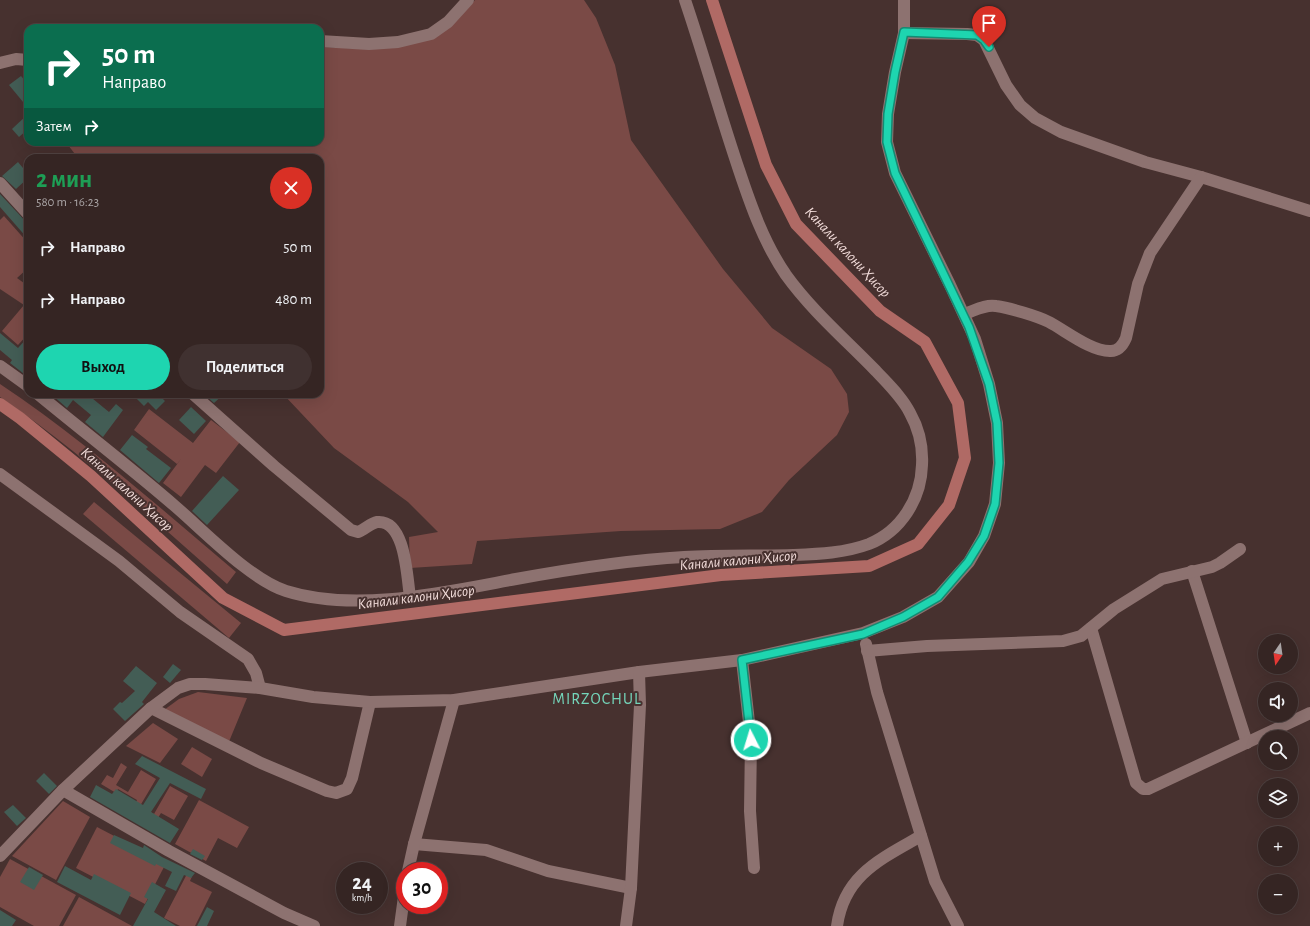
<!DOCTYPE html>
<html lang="ru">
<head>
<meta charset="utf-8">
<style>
	:root { --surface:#352523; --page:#403130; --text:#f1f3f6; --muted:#aaa5a6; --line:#4f4241; --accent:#1ed5b0 }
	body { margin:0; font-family:"Alegreya Sans",sans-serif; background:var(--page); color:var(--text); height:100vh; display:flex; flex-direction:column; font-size:15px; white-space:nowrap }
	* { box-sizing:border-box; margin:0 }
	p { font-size:13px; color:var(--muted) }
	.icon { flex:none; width:22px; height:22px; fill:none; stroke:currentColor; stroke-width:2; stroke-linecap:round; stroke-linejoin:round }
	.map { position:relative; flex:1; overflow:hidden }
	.details { position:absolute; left:24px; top:154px; width:300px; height:244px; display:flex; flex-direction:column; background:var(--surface); border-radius:12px; box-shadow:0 4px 16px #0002,0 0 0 1px var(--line) }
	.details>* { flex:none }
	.banner { position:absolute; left:24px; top:24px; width:300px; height:122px; border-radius:12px; box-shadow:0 4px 16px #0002,0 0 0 1px var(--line); background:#0b6e4f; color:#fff; overflow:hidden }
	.needle { width:26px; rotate:193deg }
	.fabs { position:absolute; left:1258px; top:634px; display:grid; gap:8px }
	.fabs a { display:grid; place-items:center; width:40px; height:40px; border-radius:50%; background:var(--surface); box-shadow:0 4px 16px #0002,0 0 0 1px var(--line); font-size:20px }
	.speed { position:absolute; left:336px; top:862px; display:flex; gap:8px; font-size:20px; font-weight:700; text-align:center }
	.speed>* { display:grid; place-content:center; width:52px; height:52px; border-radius:50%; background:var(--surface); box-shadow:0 4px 16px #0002,0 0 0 1px var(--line); line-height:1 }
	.speed small { font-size:10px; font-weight:400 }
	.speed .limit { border:6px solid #d22; background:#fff; color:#111 }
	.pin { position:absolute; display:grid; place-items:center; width:34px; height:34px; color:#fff; margin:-41px -17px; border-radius:50% 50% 50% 0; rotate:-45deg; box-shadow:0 0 4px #0007 }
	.pin .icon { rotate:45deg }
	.me { position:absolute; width:44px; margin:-22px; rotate:355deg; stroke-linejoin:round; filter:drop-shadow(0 0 3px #0008) }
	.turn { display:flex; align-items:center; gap:14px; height:84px; padding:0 12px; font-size:18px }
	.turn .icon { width:52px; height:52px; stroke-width:2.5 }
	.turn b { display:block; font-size:28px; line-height:34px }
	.then { display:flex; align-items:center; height:38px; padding:0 12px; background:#0003; gap:8px; font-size:15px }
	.round { display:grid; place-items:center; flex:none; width:42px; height:42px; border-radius:21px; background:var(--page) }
	.headline { display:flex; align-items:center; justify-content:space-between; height:68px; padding:0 12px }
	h1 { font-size:24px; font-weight:600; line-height:30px; color:#1e9e55 }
	.button { display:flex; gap:8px; margin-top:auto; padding:8px 12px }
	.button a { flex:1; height:46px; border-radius:24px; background:var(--accent); color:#111; font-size:16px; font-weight:600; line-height:46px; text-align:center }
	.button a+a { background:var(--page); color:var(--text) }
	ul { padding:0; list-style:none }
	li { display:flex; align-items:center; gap:12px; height:52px; padding:0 12px }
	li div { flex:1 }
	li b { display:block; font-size:15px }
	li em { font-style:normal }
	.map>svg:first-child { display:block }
</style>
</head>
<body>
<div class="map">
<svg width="1310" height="926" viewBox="0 0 1310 926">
	<rect width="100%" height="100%" fill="#47312f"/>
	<g fill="#7a4a46">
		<path d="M 475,0 L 584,0 L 596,18 L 615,65 L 631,140 L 723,269 L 772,328 L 831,369 L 847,394 L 849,412 L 837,435 L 789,480 L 762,512 L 720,529 L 621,531 L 477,541 L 472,564 L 410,568 L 409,537 L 438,532 L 408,502 L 334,448 L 283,394 L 320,394 L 320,158 L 78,158 L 68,145 L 71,142 L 320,142 L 320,47 L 369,49 L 452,25 Z"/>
		<path d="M 4,216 L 28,243 L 28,268 L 17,278 L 28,286 L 28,334 L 18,345 L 2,331 L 24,305 L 0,289 L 0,220 Z"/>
		<path d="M 0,384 C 84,440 159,507 236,572 L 227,584 C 153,519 81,452 0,397 Z"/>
		<path d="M 149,409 L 193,443 L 211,420 L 240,442 L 216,473 L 205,465 L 181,497 L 163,483 L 181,459 L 177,464 L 134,430 Z"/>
		<path d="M 94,502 L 241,623 L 229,638 L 83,514 Z"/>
		<path d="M 198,692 L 247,698 L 228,744 L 164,710 L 179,699 Z"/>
		<path d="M 153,723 L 178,739 L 160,763 L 126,746 Z"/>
		<path d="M 192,747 L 212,759 L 202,777 L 181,764 Z"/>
		<path d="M 121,763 L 127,767 L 116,785 L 128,792 L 141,770 L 156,779 L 140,806 L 154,814 L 170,786 L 188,796 L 174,820 L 161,813 L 150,831 L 134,806 L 137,800 L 118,789 L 116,793 L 101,784 L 107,775 L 113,778 Z"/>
		<path d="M 199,800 L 249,827 L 237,848 L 218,838 L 206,861 L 175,844 Z"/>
		<path d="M 63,801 L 90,817 L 56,880 L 12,856 Z"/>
		<path d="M 97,827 L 166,863 L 145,904 L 76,868 Z"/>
		<path d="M 10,859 L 76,895 L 59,926 L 34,926 L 0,907 L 0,877 Z"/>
		<path d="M 188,872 L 193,874 L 190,881 L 212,892 L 195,926 L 180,926 L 164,918 Z"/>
		<path d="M 79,897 L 132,926 L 63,926 Z"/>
	</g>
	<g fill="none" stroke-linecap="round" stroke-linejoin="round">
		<path stroke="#b06a65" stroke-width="12" d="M 0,404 L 20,418 L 91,476 L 223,598 L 284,630 L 721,575 L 869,566 L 918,544 L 949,505 L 965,458 L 958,403 L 925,342 L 880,311 L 796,224 L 766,165 L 712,0"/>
	</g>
	<g fill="#435d55">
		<path d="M 21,76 L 28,84 L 28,108 L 9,85 Z"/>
		<path d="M 28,114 L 28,129 L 19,137 L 12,129 Z"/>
		<path d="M 18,162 L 23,168 L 28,163 L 28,178 L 16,189 L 2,176 Z"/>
		<path d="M 0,194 L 28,224 L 28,239 L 0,207 Z"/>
		<path d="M 0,333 L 18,348 L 28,337 L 28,357 L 23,363 L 28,367 L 28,377 L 10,363 L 12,360 L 0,350 Z"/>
		<path d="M 51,394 L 87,394 L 109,412 L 116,404 L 123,410 L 103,437 L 85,422 L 91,415 L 73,400 L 67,408 Z"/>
		<path d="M 132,394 L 158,394 L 165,401 L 156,410 L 148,402 L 144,406 Z"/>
		<path d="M 204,394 L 224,394 L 214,403 Z"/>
		<path d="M 191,407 L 206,421 L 194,434 L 179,420 Z"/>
		<path d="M 132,435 L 148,447 L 146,449 L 171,468 L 159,483 L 120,450 Z"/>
		<path d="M 223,476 L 239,490 L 207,525 L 192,511 Z"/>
		<path d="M 173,664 L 181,670 L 170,683 L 163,677 Z"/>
		<path d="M 136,666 L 157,683 L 142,702 L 144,704 L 125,721 L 113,709 L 120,702 L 122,703 L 135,691 L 123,681 Z"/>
		<path d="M 142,756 L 206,789 L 201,799 L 170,783 L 151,812 L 179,829 L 170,843 L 90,797 L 96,785 L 112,794 L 116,789 L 143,805 L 160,778 L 135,764 Z"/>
		<path d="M 44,773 L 57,786 L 49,794 L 36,781 Z"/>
		<path d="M 13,805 L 26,818 L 17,826 L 4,812 Z"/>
		<path d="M 114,835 L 143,848 L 144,845 L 162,857 L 195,873 L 191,878 L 184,875 L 176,891 L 165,886 L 172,872 L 156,864 L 155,866 L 110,843 Z"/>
		<path d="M 193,849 L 205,856 L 202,860 L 190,854 Z"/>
		<path d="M 65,866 L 91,880 L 94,874 L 131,893 L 120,915 L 57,882 Z"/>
		<path d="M 29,867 L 43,875 L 34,890 L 20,882 Z"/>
		<path d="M 152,882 L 166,890 L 154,912 L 176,926 L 133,926 L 148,899 L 144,897 Z"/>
		<path d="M 207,907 L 214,911 L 207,926 L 197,926 Z"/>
		<path d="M 0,910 L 16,920 L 12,926 L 0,926 Z"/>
	</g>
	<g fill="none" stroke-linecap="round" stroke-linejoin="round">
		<g stroke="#8d7270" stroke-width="12">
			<path d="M 904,33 L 967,34 L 977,35 L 984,40 L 1006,85 L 1020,105 L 1035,118 L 1061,132 L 1145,162 L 1201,177 L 1310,211"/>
			<path d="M 320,41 L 369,44 L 398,42 L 431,34 L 448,22 L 468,0"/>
			<path d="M 0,63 L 16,59 L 28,60"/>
			<path d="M 0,183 L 28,214"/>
			<path d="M 964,314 C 974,311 985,304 996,306 C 1010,308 1037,316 1049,322 C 1066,331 1092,352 1111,351 C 1119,351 1123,345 1126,338 L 1138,284 L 1150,253 L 1201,177"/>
			<path d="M 0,366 L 28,386"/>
			<path d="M 38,394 C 84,432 131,468 176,507 C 205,532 251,580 286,591 C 355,613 446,592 516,579 C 571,569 628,560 684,557 C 720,555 757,556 793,555 C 818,554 845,553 869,544 C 901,531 921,499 922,465 C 923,447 919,429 910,413 C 902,397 888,384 876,371 C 846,340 812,311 786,275 C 764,243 751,206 739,170 C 720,114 704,56 685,0"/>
			<path d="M 193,394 L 274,466 L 351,530 L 358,532 C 364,530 371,523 377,522 C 406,519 407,579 410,597"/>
			<path d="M 0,474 L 119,561 L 180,612 L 248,659 L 256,673 L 260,688"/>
			<path d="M 1192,571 L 1247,743"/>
			<path d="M 1091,628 L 1136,783 L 1143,789 L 1148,789 L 1310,713"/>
			<path d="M 866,644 L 877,692 L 935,881 L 958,926"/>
			<path d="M 867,651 L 927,646 L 1063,641 L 1081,636 L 1114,609 L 1162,579 L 1212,567 L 1220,563 L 1240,549"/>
			<path d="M 742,660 L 751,740 L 750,811 L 754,868"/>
			<path d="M 151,708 L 261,763 L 327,791 L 336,793 L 347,789 L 352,778 L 370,702"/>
			<path d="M 63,790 L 169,851 L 284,913 L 314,926"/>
			<path d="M 414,844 L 486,850 L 548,871 L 631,888"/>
			<path d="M 0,856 L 63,790 L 151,708 L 178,688 L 190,684 L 205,684 L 260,688 L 313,697 L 370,702 L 454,700 L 639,672 L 742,660 L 863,633 L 903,617 L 938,597 L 969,562 L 984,536 L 995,504 L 999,463 L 997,423 L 989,384 L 975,339 L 950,285 L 895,173 L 887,142 L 888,114 L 895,72 L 904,33 L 904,0"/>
			<path d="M 408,871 L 414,844 L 454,700"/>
			<path d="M 400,926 L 405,889"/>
			<path d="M 626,926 L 631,888 L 640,705 L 639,672"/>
			<path d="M 837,926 C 844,875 881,859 921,836"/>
		</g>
	</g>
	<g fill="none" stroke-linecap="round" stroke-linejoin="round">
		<g stroke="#148a72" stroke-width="10">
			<path id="route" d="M 751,740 L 742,660 L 863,634 L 903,617 L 938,597 L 968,562 L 984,536 L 995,504 L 999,463 L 997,423 L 989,384 L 969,327 L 895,173 L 887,142 L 888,114 L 895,72 L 904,32 L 977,35 L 984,40 L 989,47"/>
		</g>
		<use href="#route" stroke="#1ed5b0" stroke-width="7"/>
	</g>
	<g text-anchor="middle" stroke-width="4" stroke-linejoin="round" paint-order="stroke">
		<g font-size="15" font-style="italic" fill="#f2dcda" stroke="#47312f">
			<text transform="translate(848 252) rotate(47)" y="5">Канали калони Ҳисор</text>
			<text transform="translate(127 489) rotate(42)" y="5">Канали калони Ҳисор</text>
			<text transform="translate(738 560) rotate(-5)" y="5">Канали калони Ҳисор</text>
			<text transform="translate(416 597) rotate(-7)" y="5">Канали калони Ҳисор</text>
		</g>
		<g font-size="16" letter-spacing="1" fill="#74d5ba" stroke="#47312f">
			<text x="597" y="704">MIRZOCHUL</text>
		</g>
	</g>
</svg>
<div class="fabs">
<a><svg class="needle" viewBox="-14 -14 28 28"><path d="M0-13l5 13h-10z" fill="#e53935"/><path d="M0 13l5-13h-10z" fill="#aaa5a6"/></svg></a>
<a><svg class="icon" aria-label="sound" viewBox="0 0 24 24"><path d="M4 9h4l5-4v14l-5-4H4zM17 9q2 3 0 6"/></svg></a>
<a><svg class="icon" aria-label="search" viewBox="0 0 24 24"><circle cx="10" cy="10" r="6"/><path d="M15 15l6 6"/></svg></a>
<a><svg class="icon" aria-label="layers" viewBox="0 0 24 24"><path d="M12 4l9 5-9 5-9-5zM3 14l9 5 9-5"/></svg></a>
<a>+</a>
<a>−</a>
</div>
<div class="speed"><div>24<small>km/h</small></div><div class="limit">30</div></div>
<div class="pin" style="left:989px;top:47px;background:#d93025"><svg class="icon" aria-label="arrive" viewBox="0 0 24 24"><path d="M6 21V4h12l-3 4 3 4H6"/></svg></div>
<svg class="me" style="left:751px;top:740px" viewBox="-20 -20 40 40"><circle r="17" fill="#1ed5b0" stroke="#fff" stroke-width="3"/><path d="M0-11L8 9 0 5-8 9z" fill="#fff"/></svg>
<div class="banner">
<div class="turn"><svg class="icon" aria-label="right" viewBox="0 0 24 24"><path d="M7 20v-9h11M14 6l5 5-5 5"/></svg><div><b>50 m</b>Направо</div></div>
<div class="then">Затем<svg class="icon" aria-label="right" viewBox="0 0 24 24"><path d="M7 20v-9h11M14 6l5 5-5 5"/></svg></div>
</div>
<section class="details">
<div class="headline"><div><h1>2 мин</h1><p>580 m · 16:23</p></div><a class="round" style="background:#d93025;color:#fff"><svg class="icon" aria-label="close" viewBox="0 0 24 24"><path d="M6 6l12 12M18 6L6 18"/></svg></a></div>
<ul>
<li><svg class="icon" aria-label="right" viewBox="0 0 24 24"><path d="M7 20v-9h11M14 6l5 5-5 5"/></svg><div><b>Направо</b></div><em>50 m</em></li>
<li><svg class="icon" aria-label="right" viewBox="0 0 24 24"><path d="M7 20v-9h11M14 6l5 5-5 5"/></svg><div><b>Направо</b></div><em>480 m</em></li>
</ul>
<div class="button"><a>Выход</a><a>Поделиться</a></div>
</section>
</div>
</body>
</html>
